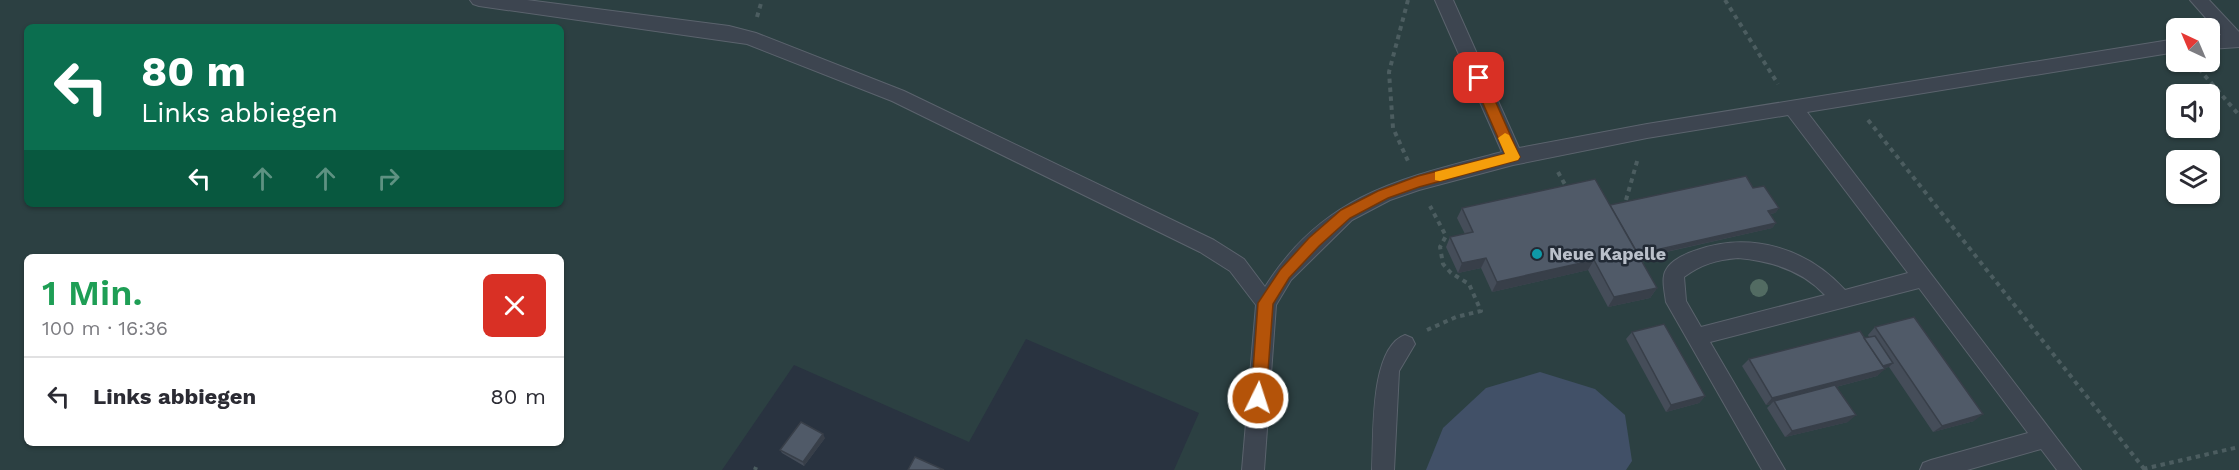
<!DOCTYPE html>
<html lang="de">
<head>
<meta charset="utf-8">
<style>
	:root { --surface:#fff; --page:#f7f7f7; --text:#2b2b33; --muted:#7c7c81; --line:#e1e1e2 }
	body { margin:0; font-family:"Work Sans",sans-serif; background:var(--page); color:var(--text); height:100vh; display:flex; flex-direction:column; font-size:22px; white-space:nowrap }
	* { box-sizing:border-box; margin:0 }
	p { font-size:20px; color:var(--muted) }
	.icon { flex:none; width:33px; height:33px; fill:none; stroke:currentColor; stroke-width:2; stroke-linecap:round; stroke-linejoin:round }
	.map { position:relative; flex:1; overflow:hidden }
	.details { position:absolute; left:24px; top:254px; width:540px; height:192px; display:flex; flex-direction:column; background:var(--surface); border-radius:9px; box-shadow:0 2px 4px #0004 }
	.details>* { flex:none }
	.guide { position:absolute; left:24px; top:24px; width:540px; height:183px; border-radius:9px; box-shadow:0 2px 4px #0004; background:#0b6e4f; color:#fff; overflow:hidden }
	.needle { width:39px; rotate:316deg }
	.controls { position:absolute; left:2166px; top:18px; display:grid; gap:12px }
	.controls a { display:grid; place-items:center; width:54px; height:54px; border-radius:9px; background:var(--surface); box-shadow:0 2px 4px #0004; font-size:30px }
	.pin { position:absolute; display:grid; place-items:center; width:51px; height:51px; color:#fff; margin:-26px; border-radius:12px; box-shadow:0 3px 9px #0006 }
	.me { position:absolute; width:66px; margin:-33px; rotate:4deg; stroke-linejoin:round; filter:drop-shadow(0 0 4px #0008) }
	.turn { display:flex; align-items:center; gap:21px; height:126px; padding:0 18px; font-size:27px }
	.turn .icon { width:78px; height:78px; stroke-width:2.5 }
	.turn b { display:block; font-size:42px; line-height:51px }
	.lanes { display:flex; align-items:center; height:57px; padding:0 18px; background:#0003; justify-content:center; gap:30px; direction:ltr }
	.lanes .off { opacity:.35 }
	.round { display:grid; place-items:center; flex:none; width:63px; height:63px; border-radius:9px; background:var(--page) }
	.head { display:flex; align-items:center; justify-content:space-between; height:102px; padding:0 18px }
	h1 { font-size:36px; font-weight:600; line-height:45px; color:#1e9e55 }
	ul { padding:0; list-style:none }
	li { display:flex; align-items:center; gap:18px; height:78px; padding:0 18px; border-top:2px solid var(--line) }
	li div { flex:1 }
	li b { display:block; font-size:22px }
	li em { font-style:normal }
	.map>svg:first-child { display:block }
</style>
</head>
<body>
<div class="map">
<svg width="2239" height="470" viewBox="0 0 2239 470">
	<rect width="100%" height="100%" fill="#293340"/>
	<path fill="#2c4042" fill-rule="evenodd" d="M 0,0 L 2239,0 L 2239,470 L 1174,470 L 1199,413 L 1026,339 L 969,442 L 794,365 L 722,470 L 0,470 ZM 27,27 L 561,27 L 561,204 L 27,204 ZM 2176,28 L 2210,28 L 2210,62 L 2176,62 ZM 2176,94 L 2210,94 L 2210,128 L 2176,128 ZM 2176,160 L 2210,160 L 2210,194 L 2176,194 ZM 27,256 L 561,256 L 561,442 L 27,442 Z"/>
	<path fill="#415067" d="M 1540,372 L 1595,389 L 1625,415 L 1632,461 L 1626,470 L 1426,470 L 1443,428 L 1486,388 Z"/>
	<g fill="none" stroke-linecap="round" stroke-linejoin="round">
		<g stroke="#5b636d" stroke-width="2">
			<g id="lane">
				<path d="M 470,0 L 527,0 L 729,26 L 756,33 L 904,91 L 1214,240 L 1244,259 L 1265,287 C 1324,193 1403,178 1502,152 L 1435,0 L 1453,0 L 1519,148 L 1647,124 L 2176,39 L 2176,52 L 1807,112 L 2081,470 L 2057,470 L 2041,449 L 1967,470 L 1920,470 L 1923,463 L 1931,460 L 2028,433 L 1919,288 L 1710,342 L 1785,470 L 1762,470 L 1666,302 C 1665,293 1661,278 1666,270 C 1671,260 1687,253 1697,250 C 1750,231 1807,248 1845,290 L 1908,273 L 1788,115 L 1647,138 L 1513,165 L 1419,190 L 1390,200 L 1352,220 L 1291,280 L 1276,305 L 1264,470 L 1242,470 L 1256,305 L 1230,271 L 1200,252 L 892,101 L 747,44 L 479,6 L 473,4 ZM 1738,258 C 1771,261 1802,270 1825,295 L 1701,327 L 1686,301 L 1684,277 C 1702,264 1716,260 1738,258 Z"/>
				<path d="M 2190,0 L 2209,0 L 2239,32 L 2239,47 L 2210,49 L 2210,37 L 2221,35 Z"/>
				<path d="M 1405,335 L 1412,338 L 1415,344 L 1399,371 L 1394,470 L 1372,470 C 1374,437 1369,348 1405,335 Z"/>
			</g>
		</g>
		<g stroke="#4c5d60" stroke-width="4" stroke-dasharray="4.5 4.5" stroke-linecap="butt">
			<path d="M 1408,0 L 1389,72 L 1393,128 L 1408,161"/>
			<path d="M 1725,0 L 1778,84"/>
			<path d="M 757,17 L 762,0"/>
			<path d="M 2193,62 L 2239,115"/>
			<path d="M 1868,120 L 2145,470"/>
			<path d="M 1558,172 L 1568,190"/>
			<path d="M 1626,200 L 1638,158"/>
			<path d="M 1427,330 L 1456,317 L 1481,311 L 1469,284 L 1451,273 L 1443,264 L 1440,247 L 1446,236 L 1430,206"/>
			<path d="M 2143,469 L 2239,447"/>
			<path d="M 755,470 L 756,467"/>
		</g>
		<use href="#lane" fill="#3d4550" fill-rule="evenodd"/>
	</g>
	<circle fill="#526b62" cx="1759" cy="288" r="9"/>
	<g fill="#454d59">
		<path d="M 1753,188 L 1779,208 L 1775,213 L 1770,214 L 1776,223 L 1772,228 L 1640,258 L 1657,288 L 1650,298 L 1608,307 L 1588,270 L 1492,292 L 1481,268 L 1458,273 L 1446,247 L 1450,237 L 1465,234 L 1457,218 L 1462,208 L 1610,205 Z"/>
		<path d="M 1875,327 L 1974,421 L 1933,432 L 1889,367 L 1884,368 L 1877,376 L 1836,387 L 1848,422 L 1785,437 L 1767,408 L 1771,404 L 1766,405 L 1742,366 L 1749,359 L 1869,337 L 1868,335 Z"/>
		<path d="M 1632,332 L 1705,396 L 1699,403 L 1666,412 L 1626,339 Z"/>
		<path d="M 825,438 L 804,466 L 782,453 L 780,450 Z"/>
	</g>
	<g fill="#383f49">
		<path d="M 1779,208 L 1775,213 L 1764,215 L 1768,211 Z"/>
		<path d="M 1776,223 L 1772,228 L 1629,260 L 1632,256 Z"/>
		<path d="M 1486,258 L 1481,268 L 1458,273 L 1462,263 Z"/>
		<path d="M 1594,260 L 1588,270 L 1492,292 L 1497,282 Z"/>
		<path d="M 1657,288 L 1650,298 L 1608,307 L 1614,297 Z"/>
		<path d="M 1893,363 L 1889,367 L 1873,371 L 1878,367 Z"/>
		<path d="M 1885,369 L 1877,376 L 1775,403 L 1774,401 L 1771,404 L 1766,405 L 1772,398 Z"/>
		<path d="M 1705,396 L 1699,403 L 1666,412 L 1671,405 Z"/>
		<path d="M 1983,414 L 1974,421 L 1933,432 L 1942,426 Z"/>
		<path d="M 1856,415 L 1848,422 L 1785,437 L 1792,431 Z"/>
		<path d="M 823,434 L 825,438 L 804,466 L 803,462 Z"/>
	</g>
	<g fill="#505a68" stroke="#383f49" stroke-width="1.5">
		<path d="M 1746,176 L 1753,188 L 1764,186 L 1779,208 L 1768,211 L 1776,223 L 1638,254 L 1610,205 Z"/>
		<path d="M 1595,179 L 1657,288 L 1614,297 L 1594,260 L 1497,282 L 1486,258 L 1462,263 L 1450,237 L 1473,232 L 1462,208 Z"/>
		<path d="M 1914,317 L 1983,414 L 1942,426 L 1875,327 Z"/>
		<path d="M 1664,324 L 1705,396 L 1671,405 L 1632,332 Z"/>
		<path d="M 1860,331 L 1885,369 L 1772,398 L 1749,359 Z"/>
		<path d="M 1875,336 L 1893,363 L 1883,366 L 1864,338 Z"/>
		<path d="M 1835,385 L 1856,415 L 1792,431 L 1774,401 Z"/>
		<path d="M 801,422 L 823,434 L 803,462 L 780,450 Z"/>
		<path d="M 915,457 L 944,470 L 908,470 Z"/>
	</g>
	<path fill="#b45309" stroke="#753606" stroke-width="1.5" d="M 1479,73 L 1485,78 L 1520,157 L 1518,160 L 1419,187 L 1388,198 L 1350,218 L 1319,246 L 1289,278 L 1273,304 L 1266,398 L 1258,405 L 1253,403 L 1251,398 L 1258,303 L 1280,270 L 1309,238 L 1341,210 L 1378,191 L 1418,176 L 1505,154 L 1472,78 Z"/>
	<path fill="#f59e0b" d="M 1505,133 L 1509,135 L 1520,157 L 1518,160 L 1440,181 L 1435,180 L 1435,172 L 1505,154 L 1498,138 Z"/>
	<circle fill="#0f9aa8" stroke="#222a35" stroke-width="2" cx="1537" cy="254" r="6"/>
	<g text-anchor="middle" stroke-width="5" stroke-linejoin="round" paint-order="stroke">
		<g font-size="18" font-weight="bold" fill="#bac0ca" stroke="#222a35" text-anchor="start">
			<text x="1549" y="260">Neue Kapelle</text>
		</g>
	</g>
</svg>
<div class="controls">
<a><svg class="needle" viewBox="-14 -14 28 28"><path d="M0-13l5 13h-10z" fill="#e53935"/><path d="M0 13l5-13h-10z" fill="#7c7c81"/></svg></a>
<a><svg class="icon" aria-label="sound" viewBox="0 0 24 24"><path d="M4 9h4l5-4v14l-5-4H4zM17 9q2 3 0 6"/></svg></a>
<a><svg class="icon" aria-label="layers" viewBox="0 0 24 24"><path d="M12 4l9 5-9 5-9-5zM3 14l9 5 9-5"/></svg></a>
</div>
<div class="pin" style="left:1479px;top:78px;background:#d93025"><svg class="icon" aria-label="arrive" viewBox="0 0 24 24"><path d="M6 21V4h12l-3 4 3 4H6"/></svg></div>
<svg class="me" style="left:1258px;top:398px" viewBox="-20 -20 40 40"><circle r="17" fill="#b45309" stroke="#fff" stroke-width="3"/><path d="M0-11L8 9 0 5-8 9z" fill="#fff"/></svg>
<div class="guide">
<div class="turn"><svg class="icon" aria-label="left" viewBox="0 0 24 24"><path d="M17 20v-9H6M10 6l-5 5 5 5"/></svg><div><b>80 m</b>Links abbiegen</div></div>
<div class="lanes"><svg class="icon" aria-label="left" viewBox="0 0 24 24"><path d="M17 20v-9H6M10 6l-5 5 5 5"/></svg><svg class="icon off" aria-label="ahead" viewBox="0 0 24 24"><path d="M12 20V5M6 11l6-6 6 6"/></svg><svg class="icon off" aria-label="ahead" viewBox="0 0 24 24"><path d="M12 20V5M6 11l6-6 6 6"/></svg><svg class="icon off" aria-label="right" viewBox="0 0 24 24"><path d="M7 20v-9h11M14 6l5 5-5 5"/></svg></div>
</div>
<section class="details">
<div class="head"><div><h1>1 Min.</h1><p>100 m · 16:36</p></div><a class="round" style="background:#d93025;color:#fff"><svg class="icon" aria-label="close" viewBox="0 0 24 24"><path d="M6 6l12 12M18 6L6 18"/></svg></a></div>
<ul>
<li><svg class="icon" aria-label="left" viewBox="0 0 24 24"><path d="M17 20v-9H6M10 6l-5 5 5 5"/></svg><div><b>Links abbiegen</b></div><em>80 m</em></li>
</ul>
</section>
</div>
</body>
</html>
